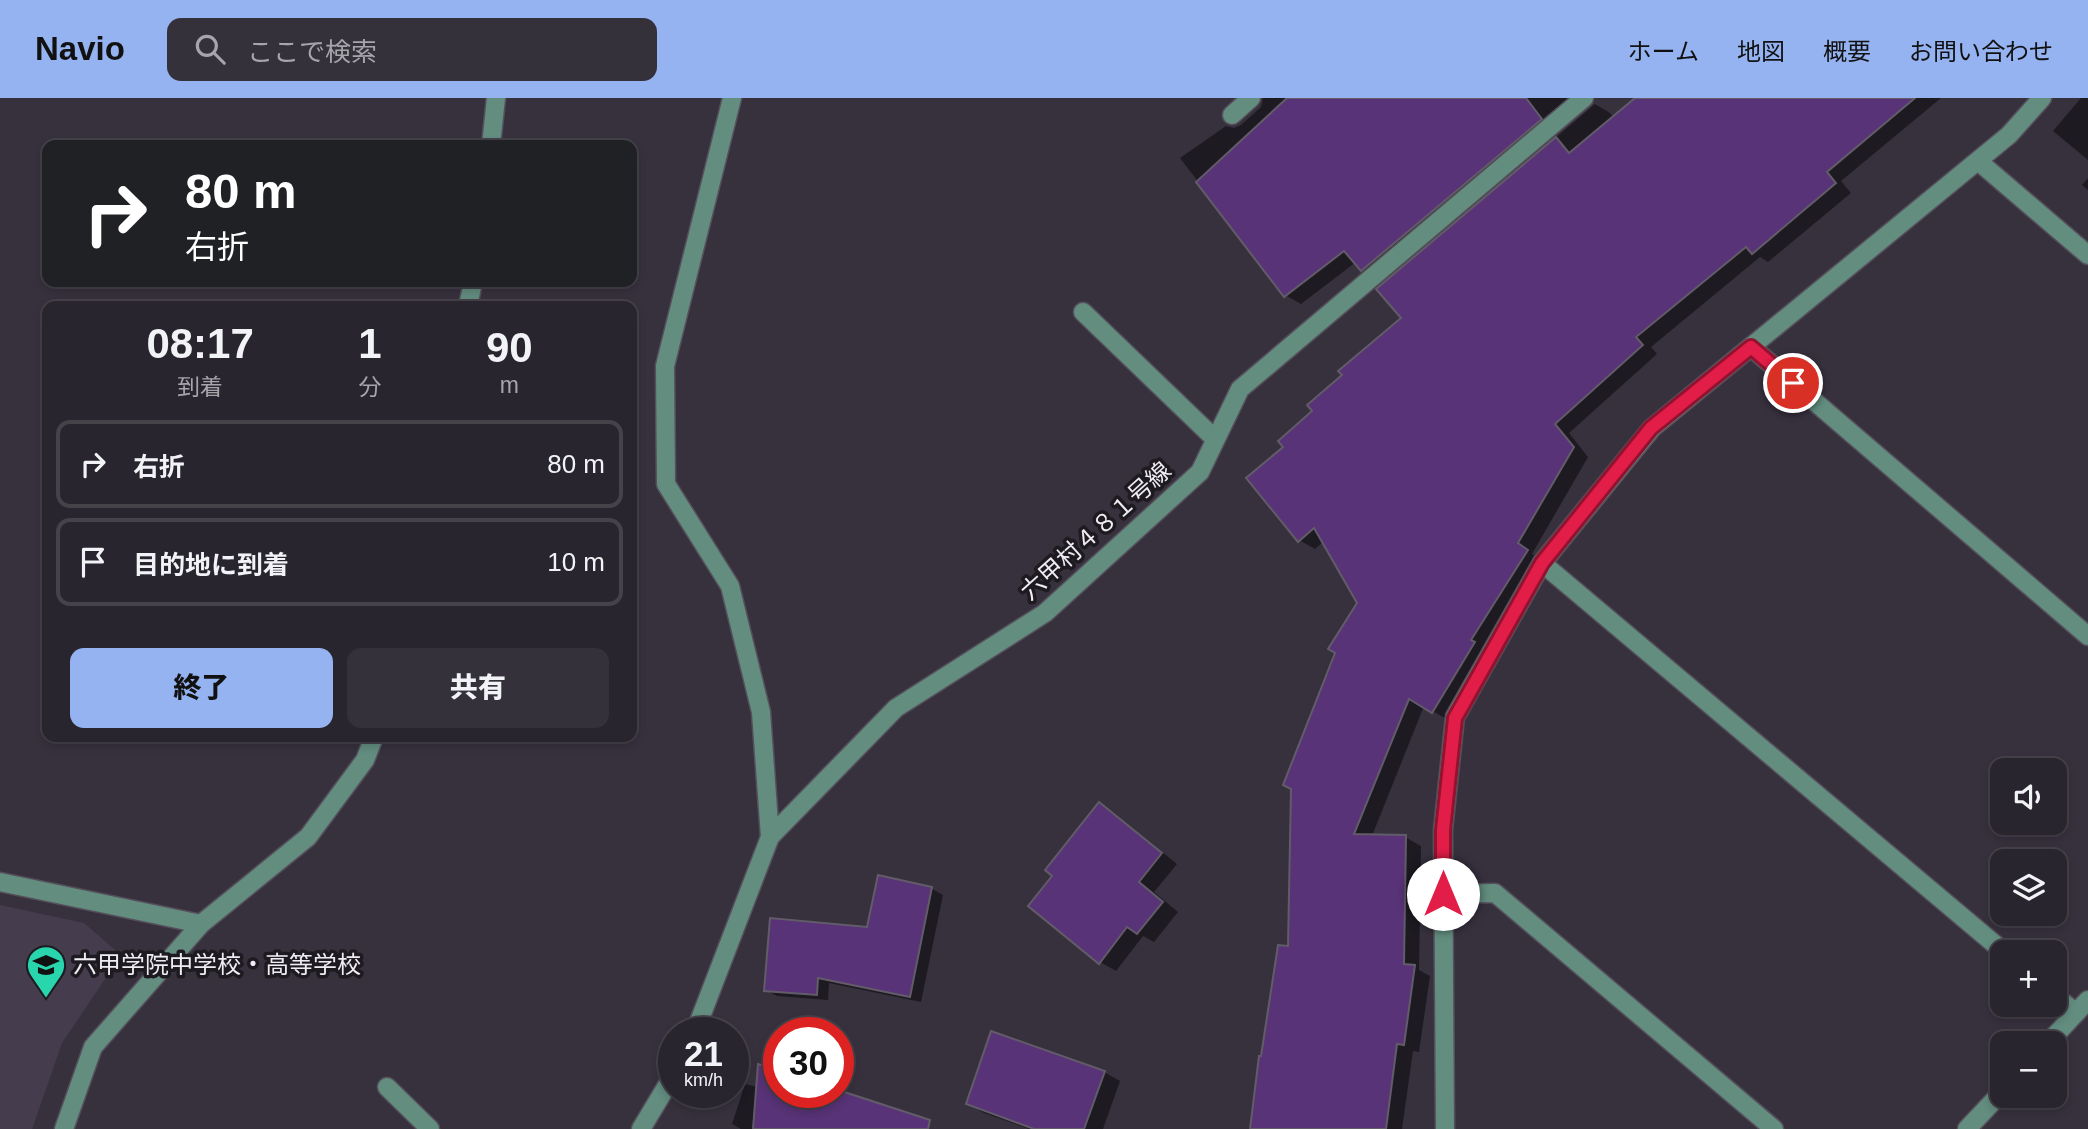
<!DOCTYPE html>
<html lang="ja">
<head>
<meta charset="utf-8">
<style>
	:root { --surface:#29252e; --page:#35313a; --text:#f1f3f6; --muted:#a5a5aa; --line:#45424a; --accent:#95b2f1 }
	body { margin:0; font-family:Arial,"Noto Sans JP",sans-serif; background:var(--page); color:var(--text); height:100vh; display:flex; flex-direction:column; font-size:26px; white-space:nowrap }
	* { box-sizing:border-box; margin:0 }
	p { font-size:23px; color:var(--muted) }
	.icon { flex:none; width:38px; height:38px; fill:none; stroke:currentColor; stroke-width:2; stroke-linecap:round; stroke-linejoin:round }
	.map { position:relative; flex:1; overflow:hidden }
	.side { position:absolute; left:42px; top:203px; width:595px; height:441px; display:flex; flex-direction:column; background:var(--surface); border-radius:14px; box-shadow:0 4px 10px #0003,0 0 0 2px var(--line) }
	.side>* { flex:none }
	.banner { position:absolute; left:42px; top:42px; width:595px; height:147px; border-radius:14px; box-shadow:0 4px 10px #0003,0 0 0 2px var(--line); background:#202124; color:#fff; overflow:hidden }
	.buttons { position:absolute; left:1990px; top:660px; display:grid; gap:14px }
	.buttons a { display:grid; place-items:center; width:77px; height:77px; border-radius:14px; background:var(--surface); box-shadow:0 4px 10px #0003,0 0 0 2px var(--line); font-size:35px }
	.speed { position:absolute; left:658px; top:919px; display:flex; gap:14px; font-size:35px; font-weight:700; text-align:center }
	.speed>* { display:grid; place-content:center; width:91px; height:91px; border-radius:50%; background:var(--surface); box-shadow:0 4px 10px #0003,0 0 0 2px var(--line); line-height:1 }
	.speed small { font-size:18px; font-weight:400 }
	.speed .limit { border:10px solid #d22; background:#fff; color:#111 }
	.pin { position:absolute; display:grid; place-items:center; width:60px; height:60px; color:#fff; margin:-30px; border:4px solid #fff; border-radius:50%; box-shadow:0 2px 7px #0007 }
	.me { position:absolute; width:77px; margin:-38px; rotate:0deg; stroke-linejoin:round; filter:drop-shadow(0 0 5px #0008) }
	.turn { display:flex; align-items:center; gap:24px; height:147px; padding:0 28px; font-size:32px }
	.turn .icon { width:91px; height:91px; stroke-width:2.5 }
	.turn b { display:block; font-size:49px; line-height:60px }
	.eta { display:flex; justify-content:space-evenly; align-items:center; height:119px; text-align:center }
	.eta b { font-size:42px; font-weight:800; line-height:49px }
	.action { display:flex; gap:14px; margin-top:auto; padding:14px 28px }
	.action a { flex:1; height:80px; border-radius:14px; background:var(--accent); color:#111; font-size:28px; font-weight:800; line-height:80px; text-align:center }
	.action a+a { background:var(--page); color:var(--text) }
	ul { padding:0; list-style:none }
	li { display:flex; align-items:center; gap:21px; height:88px; margin:0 14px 10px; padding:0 14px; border:4px solid var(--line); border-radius:14px }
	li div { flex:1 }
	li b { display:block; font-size:26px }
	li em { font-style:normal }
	header { display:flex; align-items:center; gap:42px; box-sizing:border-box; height:98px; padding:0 35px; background:var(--accent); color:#111 }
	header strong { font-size:33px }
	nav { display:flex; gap:38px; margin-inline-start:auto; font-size:24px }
	.search { width:490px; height:63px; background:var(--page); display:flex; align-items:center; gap:18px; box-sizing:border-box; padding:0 24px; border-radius:14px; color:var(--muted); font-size:26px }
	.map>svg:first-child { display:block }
</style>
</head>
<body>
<header>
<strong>Navio</strong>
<div class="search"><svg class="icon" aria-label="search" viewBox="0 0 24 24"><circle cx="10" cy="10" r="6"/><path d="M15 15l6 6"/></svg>ここで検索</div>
<nav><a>ホーム</a><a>地図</a><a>概要</a><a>お問い合わせ</a></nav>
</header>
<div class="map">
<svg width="2088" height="1031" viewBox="0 0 2088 1031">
	<rect width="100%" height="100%" fill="#37313e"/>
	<path fill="#453c4e" d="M 0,807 L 84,825 L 121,857 L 62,945 L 32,1031 L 0,1031 Z"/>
	<g fill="#0007">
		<path d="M 1263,0 L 1592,0 L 1378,181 L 1363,172 L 1356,164 L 1301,206 L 1285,197 L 1180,60 L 1226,28 L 1234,30 L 1241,27 L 1261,9 Z"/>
		<path d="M 1677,0 L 1941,0 L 1841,83 L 1851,95 L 1768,164 L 1760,159 L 1651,249 L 1657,256 L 1569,335 L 1588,359 L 1532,456 L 1542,462 L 1448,622 L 1424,608 L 1372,738 L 1405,739 L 1421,748 L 1419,872 L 1430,878 L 1419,954 L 1413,953 L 1402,1031 L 1251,1031 L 1290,851 L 1359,505 L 1323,444 L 1315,451 L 1299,442 L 1285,349 L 1344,277 L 1403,220 L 1379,191 L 1595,6 L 1610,15 L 1623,30 Z"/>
		<path d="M 2081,0 L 2088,0 L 2088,62 L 2053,33 Z"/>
		<path d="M 2088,80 L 2088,92 L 2082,87 Z"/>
		<path d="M 1099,707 L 1115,716 L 1177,766 L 1154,794 L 1178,814 L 1154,844 L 1143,838 L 1116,873 L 1100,864 L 1055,778 Z"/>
		<path d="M 879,780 L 932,791 L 943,797 L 921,904 L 829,885 L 828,902 L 777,898 L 766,892 L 868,831 Z"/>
		<path d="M 1104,974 L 1120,983 L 1103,1031 L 1029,1031 L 984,1015 L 968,1006 Z"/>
		<path d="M 745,986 L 779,994 L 838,994 L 862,1031 L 741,1031 L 732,1026 Z"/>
	</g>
	<g fill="#583377" stroke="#625c69" stroke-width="2">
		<path d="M 1287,0 L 1526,0 L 1542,21 L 1361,173 L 1344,153 L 1284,199 L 1196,84 Z"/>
		<path d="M 1635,0 L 1915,0 L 1827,74 L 1836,85 L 1752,156 L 1746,149 L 1636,239 L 1643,247 L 1555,326 L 1574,349 L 1518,445 L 1528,452 L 1471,542 L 1475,544 L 1432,615 L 1409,601 L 1354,736 L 1406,737 L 1404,866 L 1415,867 L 1404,947 L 1397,946 L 1386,1031 L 1250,1031 L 1259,958 L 1261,958 L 1278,847 L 1288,848 L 1291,691 L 1283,687 L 1335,555 L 1328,551 L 1357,505 L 1314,430 L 1298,444 L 1246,380 L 1283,349 L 1278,343 L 1312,313 L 1307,307 L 1342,277 L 1338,273 L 1401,220 L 1376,191 L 1556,39 L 1569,55 Z"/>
		<path d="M 1099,704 L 1162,755 L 1139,784 L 1163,804 L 1137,836 L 1127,829 L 1099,866 L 1028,808 L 1052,778 L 1045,772 Z"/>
		<path d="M 878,777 L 932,789 L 910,899 L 818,880 L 817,897 L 764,893 L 770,820 L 867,829 Z"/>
		<path d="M 991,933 L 1105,973 L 1084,1031 L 1034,1031 L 966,1006 Z"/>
		<path d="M 758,966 L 779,973 L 779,994 L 838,994 L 838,992 L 930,1022 L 928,1031 L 753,1031 Z"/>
	</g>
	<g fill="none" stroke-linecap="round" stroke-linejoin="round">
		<g stroke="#554f5b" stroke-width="21">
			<g id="minor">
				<path d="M 732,0 L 665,268 L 666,386 L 730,488 L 761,614 L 770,739"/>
				<path d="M 1232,17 L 1251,0"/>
				<path d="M 491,47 L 496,0"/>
				<path d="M 1978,63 L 2088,157"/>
				<path d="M 468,208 L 473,184"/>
				<path d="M 1083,214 L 1215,341"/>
				<path d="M 1751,249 L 2088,538"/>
				<path d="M 1542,465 L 2004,854"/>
				<path d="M 0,784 L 201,826"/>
				<path d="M 1443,796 L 1495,795 L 1774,1031"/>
				<path d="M 2054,897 L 2076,915"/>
				<path d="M 695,934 L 770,739 L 896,610 L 1045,515 L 1200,374 L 1240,291 L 1584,0"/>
				<path d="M 2048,945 L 2088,902"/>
				<path d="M 387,989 L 430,1031"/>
				<path d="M 64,1031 L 93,949 L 201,826 L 308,739 L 365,662 L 374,639"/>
				<path d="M 641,1031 L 674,976"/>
				<path d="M 1445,1031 L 1443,732 L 1455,619 L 1542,465 L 1652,330 L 2009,37 L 2042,0"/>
				<path d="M 1967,1031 L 2002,994"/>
			</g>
		</g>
		<use href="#minor" stroke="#628d7f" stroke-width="18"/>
	</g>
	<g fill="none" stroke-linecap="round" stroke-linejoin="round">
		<g stroke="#92132f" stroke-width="18">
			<path id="route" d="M 1443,796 L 1443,732 L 1455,620 L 1468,597 L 1542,465 L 1651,330 L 1751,249 L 1793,285"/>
		</g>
		<use href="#route" stroke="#e11d48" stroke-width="12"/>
	</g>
	<defs>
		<g id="school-pin" transform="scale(2.0125)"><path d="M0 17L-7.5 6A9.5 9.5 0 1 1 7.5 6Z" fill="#29d5ad" stroke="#1d1a20"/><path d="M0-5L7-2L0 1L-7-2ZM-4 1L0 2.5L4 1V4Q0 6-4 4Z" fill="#111"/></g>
	</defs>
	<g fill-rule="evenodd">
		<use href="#school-pin" x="46" y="867"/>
	</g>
	<g text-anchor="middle" stroke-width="7" stroke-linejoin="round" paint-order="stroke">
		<g font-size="24" fill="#f0ecf4" stroke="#1d1a20">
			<text transform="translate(1096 433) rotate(-42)" y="8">六甲村４８１号線</text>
		</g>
		<g font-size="24" fill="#f0ecf4" stroke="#1d1a20" text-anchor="start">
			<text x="73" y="875">六甲学院中学校・高等学校</text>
		</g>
	</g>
</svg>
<div class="buttons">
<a><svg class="icon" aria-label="sound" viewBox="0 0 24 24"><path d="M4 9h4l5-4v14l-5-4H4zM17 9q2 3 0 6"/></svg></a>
<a><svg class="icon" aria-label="layers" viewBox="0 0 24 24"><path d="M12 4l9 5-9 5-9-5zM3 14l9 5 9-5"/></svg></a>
<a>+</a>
<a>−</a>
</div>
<div class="speed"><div>21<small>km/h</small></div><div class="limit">30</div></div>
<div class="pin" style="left:1793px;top:285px;background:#d93025"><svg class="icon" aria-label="arrive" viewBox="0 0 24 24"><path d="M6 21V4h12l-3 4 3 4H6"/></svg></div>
<svg class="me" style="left:1443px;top:796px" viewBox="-20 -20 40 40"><circle r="19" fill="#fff"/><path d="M0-13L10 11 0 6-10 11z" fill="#e11d48"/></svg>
<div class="banner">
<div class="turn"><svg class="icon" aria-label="right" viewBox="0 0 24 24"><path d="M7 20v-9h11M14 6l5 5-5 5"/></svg><div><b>80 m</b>右折</div></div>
</div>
<section class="side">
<div class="eta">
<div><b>08:17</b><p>到着</p></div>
<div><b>1</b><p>分</p></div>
<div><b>90</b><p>m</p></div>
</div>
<ul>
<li><svg class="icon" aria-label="right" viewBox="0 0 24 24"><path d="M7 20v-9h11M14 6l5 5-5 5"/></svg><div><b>右折</b></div><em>80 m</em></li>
<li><svg class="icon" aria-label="arrive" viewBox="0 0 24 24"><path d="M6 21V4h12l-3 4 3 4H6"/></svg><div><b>目的地に到着</b></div><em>10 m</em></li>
</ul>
<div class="action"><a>終了</a><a>共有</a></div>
</section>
</div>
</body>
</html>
